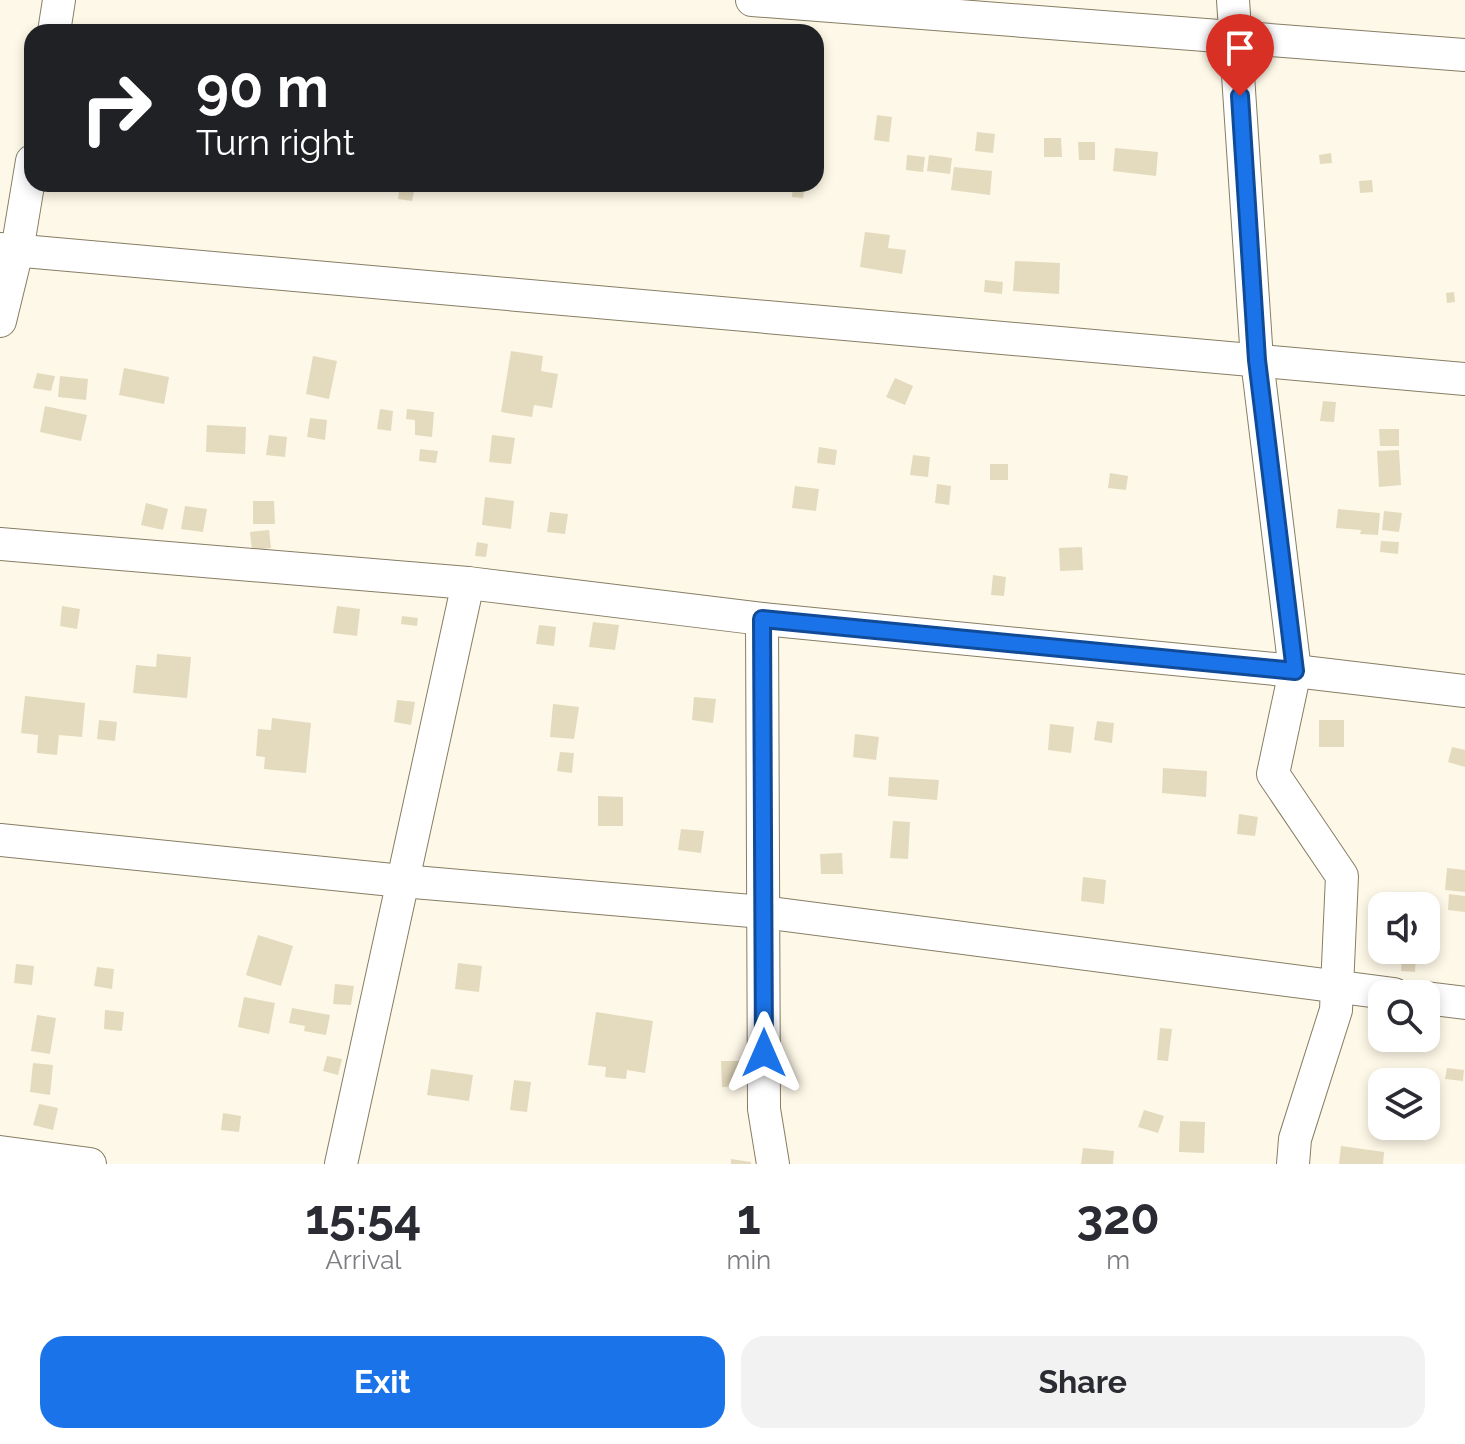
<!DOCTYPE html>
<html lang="en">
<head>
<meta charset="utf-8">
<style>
	:root { --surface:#fff; --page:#f2f2f3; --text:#2b2b33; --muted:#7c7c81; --accent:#1a73e8 }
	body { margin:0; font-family:Raleway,sans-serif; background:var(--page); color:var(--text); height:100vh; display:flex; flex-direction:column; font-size:30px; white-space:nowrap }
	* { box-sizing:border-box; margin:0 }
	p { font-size:26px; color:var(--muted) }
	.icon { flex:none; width:44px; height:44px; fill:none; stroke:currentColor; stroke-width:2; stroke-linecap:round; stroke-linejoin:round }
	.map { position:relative; height:1164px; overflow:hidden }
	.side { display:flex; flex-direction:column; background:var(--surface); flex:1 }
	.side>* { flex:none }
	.banner { position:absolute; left:24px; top:24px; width:800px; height:168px; border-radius:24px; box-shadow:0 4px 12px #0003; background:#202124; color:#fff; overflow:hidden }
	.controls { position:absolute; left:1368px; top:892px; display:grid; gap:16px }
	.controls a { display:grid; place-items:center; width:72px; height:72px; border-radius:16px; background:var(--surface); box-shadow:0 4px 12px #0003; font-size:40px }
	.pin { position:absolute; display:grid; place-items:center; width:68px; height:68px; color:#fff; margin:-82px -34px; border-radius:50% 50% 50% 0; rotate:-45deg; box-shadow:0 0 8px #0007 }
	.pin .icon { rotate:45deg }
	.me { position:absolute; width:88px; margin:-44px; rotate:0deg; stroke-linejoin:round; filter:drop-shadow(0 0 6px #0008) }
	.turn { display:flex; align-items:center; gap:28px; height:168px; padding:0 40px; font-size:36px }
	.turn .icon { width:104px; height:104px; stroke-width:2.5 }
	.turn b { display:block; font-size:56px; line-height:68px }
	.eta { display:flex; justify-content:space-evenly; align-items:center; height:136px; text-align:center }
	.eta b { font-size:48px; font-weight:700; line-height:56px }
	.button { display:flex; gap:16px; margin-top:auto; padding:16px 40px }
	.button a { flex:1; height:92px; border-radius:24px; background:var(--accent); color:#fff; font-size:32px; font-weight:700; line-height:92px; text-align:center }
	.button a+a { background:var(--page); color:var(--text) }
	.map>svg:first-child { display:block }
</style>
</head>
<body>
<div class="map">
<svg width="1465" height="1164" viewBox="0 0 1465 1164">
	<rect width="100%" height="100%" fill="#fef8e8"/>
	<g fill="#e4dabe">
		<path d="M 877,115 L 892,117 L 889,142 L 874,140 Z"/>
		<path d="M 977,132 L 995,134 L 993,153 L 975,151 Z"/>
		<path d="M 1044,138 L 1061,138 L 1062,157 L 1044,157 Z"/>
		<path d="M 1078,142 L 1095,142 L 1095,160 L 1079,160 Z"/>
		<path d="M 1115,148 L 1158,152 L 1156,176 L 1113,171 Z"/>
		<path d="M 1331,153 L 1332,163 L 1320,164 L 1319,155 Z"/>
		<path d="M 907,155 L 925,157 L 923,172 L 906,170 Z"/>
		<path d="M 929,155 L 952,158 L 950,174 L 927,171 Z"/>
		<path d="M 954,167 L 992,171 L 990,195 L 951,190 Z"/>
		<path d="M 1372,180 L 1373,192 L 1360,193 L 1359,181 Z"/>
		<path d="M 793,184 L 805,184 L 803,198 L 792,197 Z"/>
		<path d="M 400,185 L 415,187 L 412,201 L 398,199 Z"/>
		<path d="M 865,232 L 890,235 L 888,248 L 906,250 L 902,274 L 860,267 Z"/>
		<path d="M 1015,261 L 1060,263 L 1059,294 L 1013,291 Z"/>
		<path d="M 985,280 L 1003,282 L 1002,294 L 984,292 Z"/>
		<path d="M 1454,292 L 1455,302 L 1447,303 L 1446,293 Z"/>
		<path d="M 511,351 L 543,356 L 541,371 L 558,374 L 552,408 L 534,405 L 532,417 L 501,412 Z"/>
		<path d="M 313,356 L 337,361 L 329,399 L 306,394 Z"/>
		<path d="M 124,368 L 169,377 L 164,404 L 119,395 Z"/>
		<path d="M 37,373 L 55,376 L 51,391 L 33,388 Z"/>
		<path d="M 60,376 L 88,379 L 86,400 L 58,397 Z"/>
		<path d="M 895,378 L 913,386 L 905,405 L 886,397 Z"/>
		<path d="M 1323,401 L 1336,402 L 1334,422 L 1320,421 Z"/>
		<path d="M 45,406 L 87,415 L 81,441 L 40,432 Z"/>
		<path d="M 380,409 L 393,411 L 391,431 L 377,429 Z"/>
		<path d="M 407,409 L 434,412 L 432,437 L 415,435 L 415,420 L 406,419 Z"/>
		<path d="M 310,418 L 327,420 L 325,440 L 307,437 Z"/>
		<path d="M 207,425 L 246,427 L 245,454 L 206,452 Z"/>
		<path d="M 1379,429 L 1399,429 L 1399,446 L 1380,446 Z"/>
		<path d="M 269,435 L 287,437 L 285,457 L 266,455 Z"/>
		<path d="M 492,435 L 515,438 L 511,464 L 489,462 Z"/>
		<path d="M 819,447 L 837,450 L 835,465 L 817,463 Z"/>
		<path d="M 420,449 L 438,451 L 436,463 L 419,461 Z"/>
		<path d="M 1399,450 L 1401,485 L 1379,487 L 1377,451 Z"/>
		<path d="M 913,455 L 930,457 L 928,477 L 910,475 Z"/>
		<rect x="990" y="464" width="18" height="16"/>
		<path d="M 1110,473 L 1128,476 L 1126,490 L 1108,488 Z"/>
		<path d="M 937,484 L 951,486 L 949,505 L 935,503 Z"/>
		<path d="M 795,486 L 819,489 L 816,511 L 792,508 Z"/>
		<path d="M 485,497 L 514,501 L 511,529 L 482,525 Z"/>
		<path d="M 253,501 L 274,501 L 275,524 L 253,524 Z"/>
		<path d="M 146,503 L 168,509 L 163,530 L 141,525 Z"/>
		<path d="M 185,506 L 207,509 L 203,532 L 181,529 Z"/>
		<path d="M 1338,509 L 1380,513 L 1378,535 L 1360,534 L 1361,530 L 1336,528 Z"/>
		<path d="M 1384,511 L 1402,513 L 1399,532 L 1382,530 Z"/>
		<path d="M 550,512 L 568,514 L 565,534 L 547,532 Z"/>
		<path d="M 269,530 L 271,548 L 252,550 L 250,532 Z"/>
		<path d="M 1381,541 L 1399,542 L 1398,554 L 1380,552 Z"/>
		<path d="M 477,542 L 488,544 L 486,557 L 475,556 Z"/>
		<path d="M 1082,547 L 1083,570 L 1060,571 L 1059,548 Z"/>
		<path d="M 993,575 L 1006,577 L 1004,596 L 991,595 Z"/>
		<path d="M 62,606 L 80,609 L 77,629 L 60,626 Z"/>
		<path d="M 337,606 L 360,609 L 357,636 L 333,633 Z"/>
		<path d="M 402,616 L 418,618 L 417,626 L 401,624 Z"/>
		<path d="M 593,622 L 619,625 L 615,650 L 589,647 Z"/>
		<path d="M 539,625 L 556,627 L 554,646 L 536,644 Z"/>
		<path d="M 157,654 L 191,657 L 187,698 L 133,693 L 136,665 L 156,667 Z"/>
		<path d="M 25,696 L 85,703 L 82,737 L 59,735 L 57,755 L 37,753 L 38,735 L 21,733 Z"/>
		<path d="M 694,697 L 716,699 L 713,723 L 692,720 Z"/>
		<path d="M 397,700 L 415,702 L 411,725 L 394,722 Z"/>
		<path d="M 553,704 L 579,707 L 574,739 L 550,737 Z"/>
		<path d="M 272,718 L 311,723 L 306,773 L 264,769 L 265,757 L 256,756 L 258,729 L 271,730 Z"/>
		<path d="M 99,720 L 117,722 L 115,741 L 97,739 Z"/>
		<rect x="1319" y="720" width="25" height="27"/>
		<path d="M 1097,721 L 1114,723 L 1112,743 L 1094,740 Z"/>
		<path d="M 1050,724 L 1074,727 L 1071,753 L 1048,750 Z"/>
		<path d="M 855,734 L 879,737 L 876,760 L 853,757 Z"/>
		<path d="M 1452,747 L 1465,750 L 1465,767 L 1448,762 Z"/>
		<path d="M 560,752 L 574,753 L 572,773 L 557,771 Z"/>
		<path d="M 1163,768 L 1207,771 L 1206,797 L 1162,793 Z"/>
		<path d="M 889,777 L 939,780 L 937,800 L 888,796 Z"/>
		<path d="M 598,796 L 623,797 L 623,826 L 598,826 Z"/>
		<path d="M 1239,814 L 1258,817 L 1255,836 L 1237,834 Z"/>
		<path d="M 893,821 L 910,822 L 908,859 L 890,858 Z"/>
		<path d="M 681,829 L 704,831 L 701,853 L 678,850 Z"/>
		<path d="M 842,853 L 843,874 L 821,874 L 820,854 Z"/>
		<path d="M 1447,868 L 1465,870 L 1465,892 L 1445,890 Z"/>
		<path d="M 1083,877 L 1106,880 L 1104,904 L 1081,901 Z"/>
		<path d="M 1449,894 L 1465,896 L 1465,912 L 1448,910 Z"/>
		<path d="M 258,935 L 293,946 L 281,986 L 246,975 Z"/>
		<path d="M 1402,955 L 1416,957 L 1415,972 L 1401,971 Z"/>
		<path d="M 458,963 L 482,966 L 479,992 L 455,989 Z"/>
		<path d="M 16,964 L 34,966 L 32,985 L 14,983 Z"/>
		<path d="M 97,967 L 114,969 L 112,989 L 94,986 Z"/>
		<path d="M 335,984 L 354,986 L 351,1005 L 333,1004 Z"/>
		<path d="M 244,997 L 275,1003 L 269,1034 L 238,1027 Z"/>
		<path d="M 292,1008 L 330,1015 L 326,1035 L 304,1031 L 305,1026 L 289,1023 Z"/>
		<path d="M 105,1010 L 124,1012 L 122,1031 L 104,1029 Z"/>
		<path d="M 596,1012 L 653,1021 L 645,1073 L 627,1070 L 626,1079 L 605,1077 L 606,1067 L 588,1065 Z"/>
		<path d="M 37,1015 L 56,1018 L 50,1054 L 31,1051 Z"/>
		<path d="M 1160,1028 L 1172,1029 L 1168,1061 L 1157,1060 Z"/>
		<path d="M 327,1056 L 342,1059 L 338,1075 L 323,1071 Z"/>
		<path d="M 721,1061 L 742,1061 L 743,1086 L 722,1087 Z"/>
		<path d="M 33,1063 L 53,1065 L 50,1095 L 30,1092 Z"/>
		<path d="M 1447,1068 L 1464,1070 L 1463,1081 L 1445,1079 Z"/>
		<path d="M 431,1069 L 473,1075 L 469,1101 L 427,1095 Z"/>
		<path d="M 514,1080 L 531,1082 L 527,1112 L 510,1110 Z"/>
		<path d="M 39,1104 L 58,1108 L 53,1130 L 33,1125 Z"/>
		<path d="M 1144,1110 L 1164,1116 L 1158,1133 L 1138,1127 Z"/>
		<path d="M 223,1113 L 241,1116 L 239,1132 L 221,1130 Z"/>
		<path d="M 1180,1121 L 1205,1122 L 1204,1153 L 1179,1152 Z"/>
		<path d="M 1341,1146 L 1384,1152 L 1383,1164 L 1339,1164 Z"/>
		<path d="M 1083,1148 L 1114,1151 L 1113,1164 L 1081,1164 Z"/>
		<path d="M 731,1159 L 751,1162 L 751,1164 L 731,1164 Z"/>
	</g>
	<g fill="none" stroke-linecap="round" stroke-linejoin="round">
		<g stroke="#867d64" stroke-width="34">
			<g id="minor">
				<path d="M 752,0 L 1465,55"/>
				<path d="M 1233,0 L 1257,360 L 1295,671 L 1273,774 L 1342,876 L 1336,1010 L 1295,1139 L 1293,1164"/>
				<path d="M 54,32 L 59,0"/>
				<path d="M 0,249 L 1465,379"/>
				<path d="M 0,321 L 17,251 L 32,161"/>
				<path d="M 0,544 L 468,583 L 762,619 L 1295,671 L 1465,691"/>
				<path d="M 762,619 L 764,1109 L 773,1164"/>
				<path d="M 0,840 L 402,881 L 763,912 L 1394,994"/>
				<path d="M 1426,998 L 1465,1003"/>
				<path d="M 0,1152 L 90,1164"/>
				<path d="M 341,1164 L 468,583"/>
			</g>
		</g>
		<use href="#minor" stroke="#fff" stroke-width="32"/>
	</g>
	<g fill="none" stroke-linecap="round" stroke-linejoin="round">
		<g stroke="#114b97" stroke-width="20">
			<path id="route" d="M 764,1053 L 762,619 L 1295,671 L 1257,360 L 1240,96"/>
		</g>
		<use href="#route" stroke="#1a73e8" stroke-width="14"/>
	</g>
</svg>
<div class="controls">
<a><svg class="icon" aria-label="sound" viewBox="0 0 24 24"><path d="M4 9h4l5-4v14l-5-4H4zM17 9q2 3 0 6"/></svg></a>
<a><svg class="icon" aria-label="search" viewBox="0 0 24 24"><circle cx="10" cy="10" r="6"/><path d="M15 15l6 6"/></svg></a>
<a><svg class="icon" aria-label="layers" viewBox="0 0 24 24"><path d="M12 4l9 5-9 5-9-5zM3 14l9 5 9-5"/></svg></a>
</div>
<div class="pin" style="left:1240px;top:96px;background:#d93025"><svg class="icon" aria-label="arrive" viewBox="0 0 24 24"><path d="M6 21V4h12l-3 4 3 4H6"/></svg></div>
<svg class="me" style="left:764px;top:1053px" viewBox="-20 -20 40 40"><path d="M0-17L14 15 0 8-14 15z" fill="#1a73e8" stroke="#fff" stroke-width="4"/></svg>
<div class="banner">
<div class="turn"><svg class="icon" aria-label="right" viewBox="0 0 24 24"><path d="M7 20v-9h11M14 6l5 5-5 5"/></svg><div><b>90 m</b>Turn right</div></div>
</div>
</div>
<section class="side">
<div class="eta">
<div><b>15:54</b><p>Arrival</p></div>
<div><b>1</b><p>min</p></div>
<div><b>320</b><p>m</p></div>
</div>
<div class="button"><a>Exit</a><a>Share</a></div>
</section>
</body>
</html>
